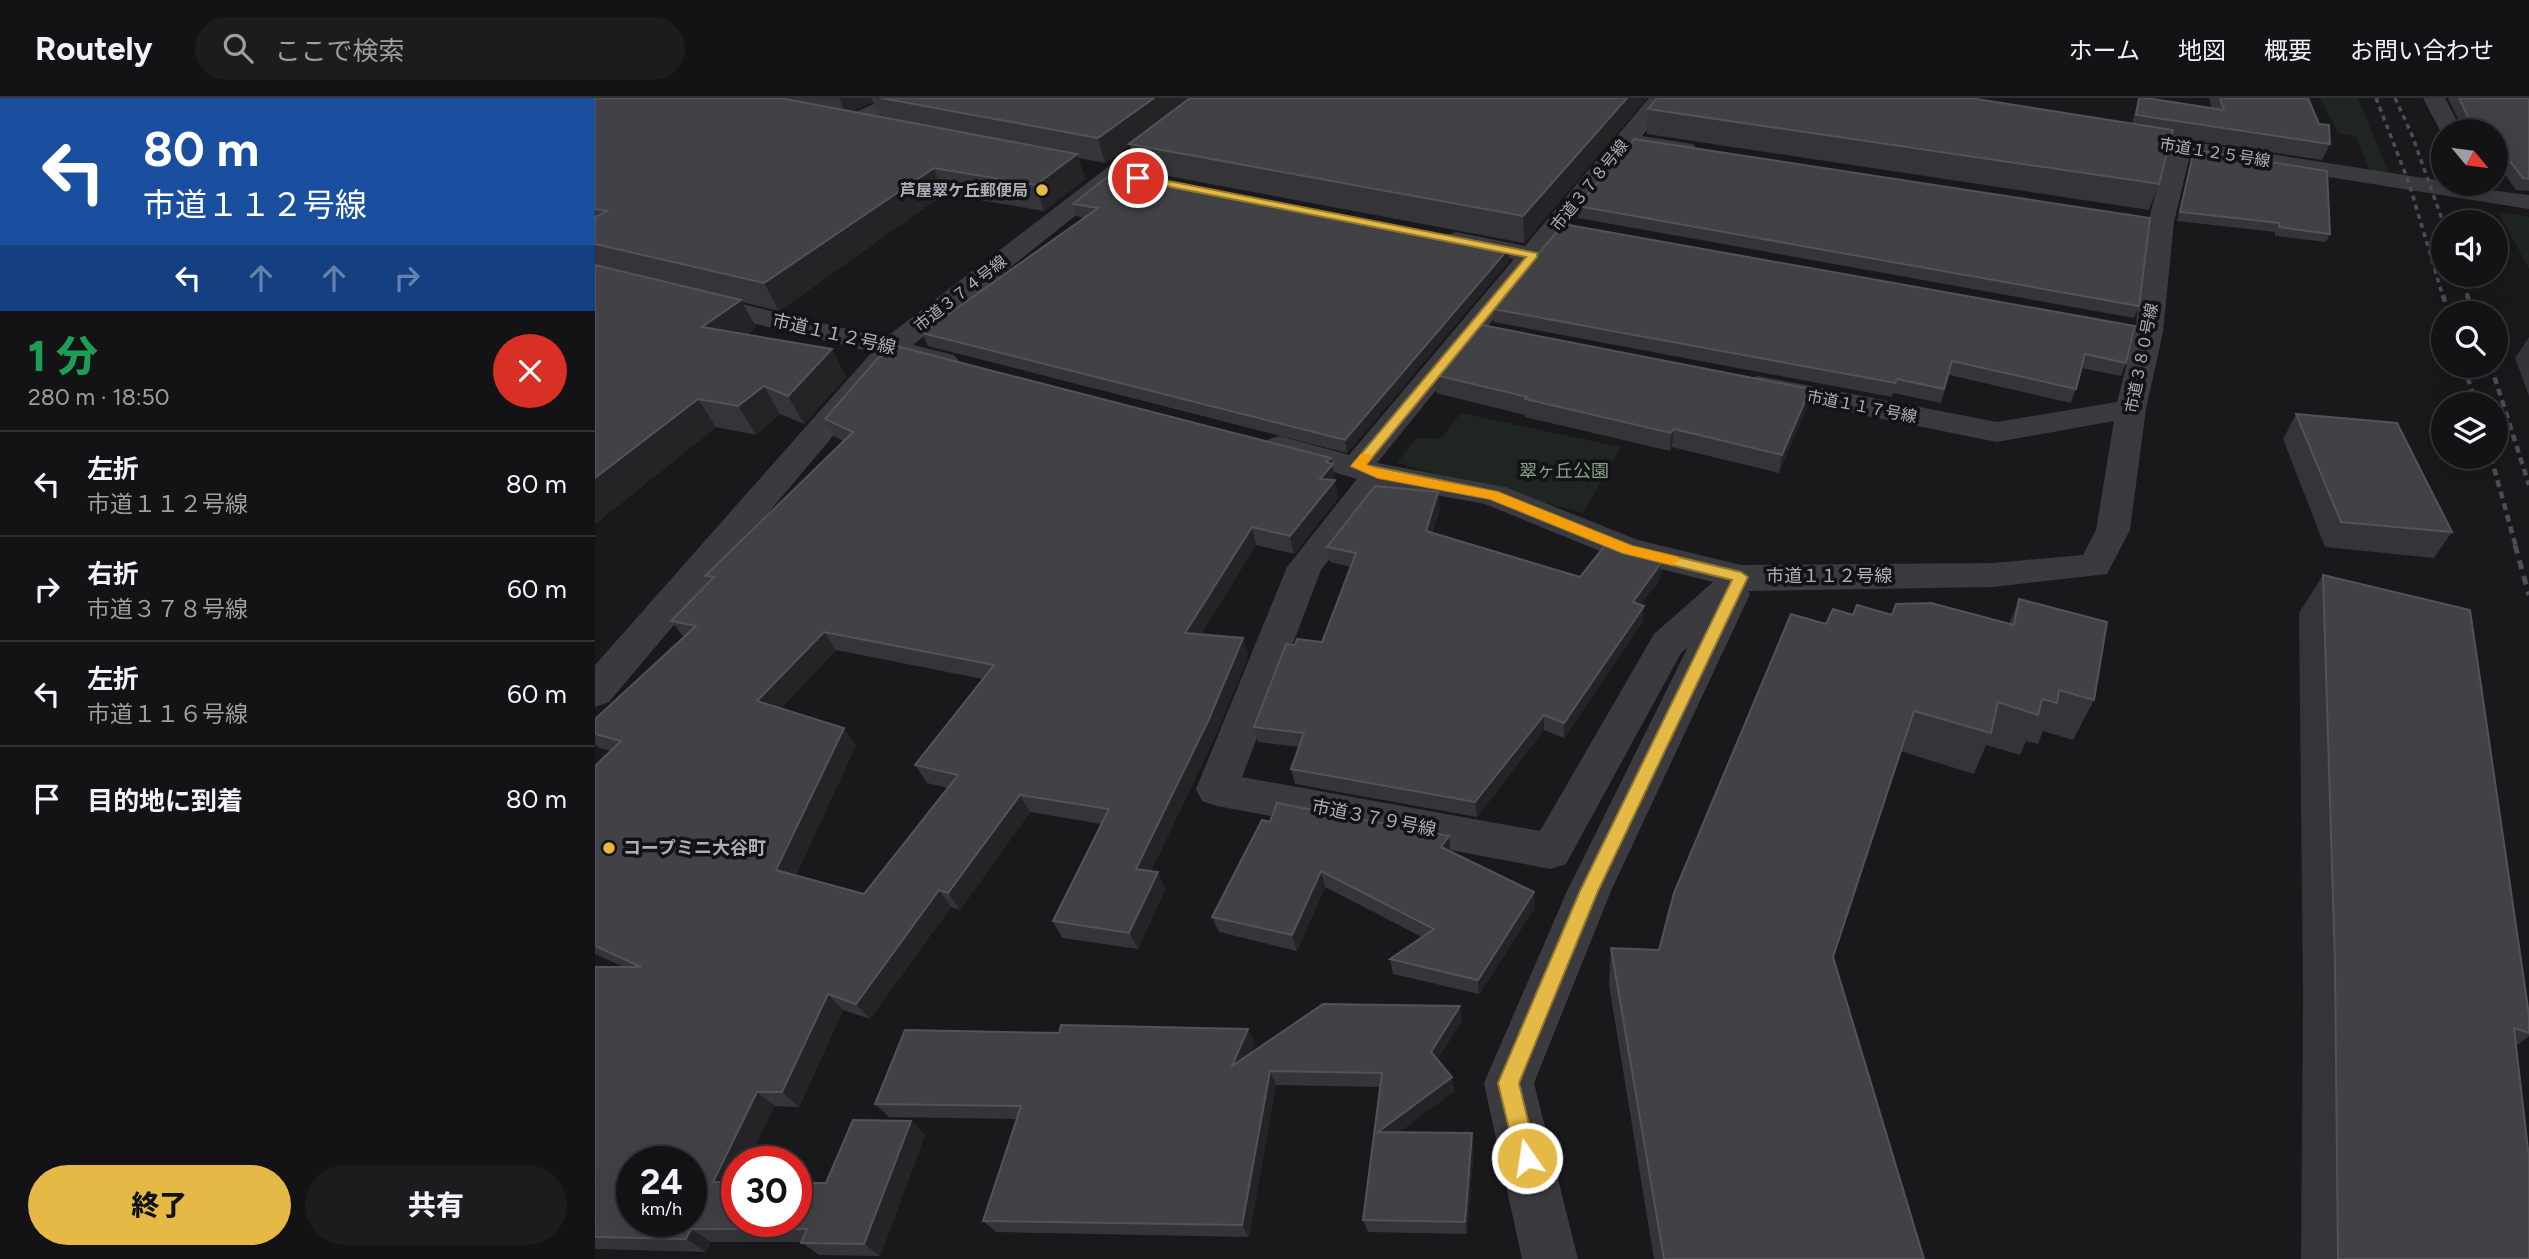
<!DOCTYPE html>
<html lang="ja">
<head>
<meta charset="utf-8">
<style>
	:root { --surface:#131214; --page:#1c1b1d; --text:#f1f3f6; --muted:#9d9ea0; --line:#323234; --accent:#e4b946 }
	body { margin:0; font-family:Figtree,"Noto Sans JP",sans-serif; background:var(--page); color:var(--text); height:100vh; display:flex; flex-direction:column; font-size:26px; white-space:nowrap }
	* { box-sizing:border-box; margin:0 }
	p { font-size:23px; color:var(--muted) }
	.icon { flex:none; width:38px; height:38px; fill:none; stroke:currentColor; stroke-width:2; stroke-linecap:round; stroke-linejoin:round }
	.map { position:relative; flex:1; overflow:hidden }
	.details { display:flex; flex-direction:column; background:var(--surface); width:595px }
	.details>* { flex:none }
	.top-card { background:#1a4fa0; color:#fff; overflow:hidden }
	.needle { width:46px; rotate:119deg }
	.fabs { position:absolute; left:1836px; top:21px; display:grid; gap:14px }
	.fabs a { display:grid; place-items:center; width:77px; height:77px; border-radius:50%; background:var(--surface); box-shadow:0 7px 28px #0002,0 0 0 2px var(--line); font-size:35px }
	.speed { position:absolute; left:21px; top:1048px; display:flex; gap:14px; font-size:35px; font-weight:700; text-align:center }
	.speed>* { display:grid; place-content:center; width:91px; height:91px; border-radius:50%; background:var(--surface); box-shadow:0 7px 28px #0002,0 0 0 2px var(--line); line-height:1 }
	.speed small { font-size:18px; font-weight:400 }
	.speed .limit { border:10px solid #d22; background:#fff; color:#111 }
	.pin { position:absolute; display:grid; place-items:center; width:60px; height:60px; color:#fff; margin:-30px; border:4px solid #fff; border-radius:50%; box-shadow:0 2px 7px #0007 }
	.me { position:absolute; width:77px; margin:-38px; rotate:347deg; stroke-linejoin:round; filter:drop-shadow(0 0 5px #0008) }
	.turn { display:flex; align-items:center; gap:24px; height:147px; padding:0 28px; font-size:32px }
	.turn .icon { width:91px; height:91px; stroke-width:2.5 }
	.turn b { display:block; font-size:49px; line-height:60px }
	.lanes { display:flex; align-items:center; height:66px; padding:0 28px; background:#0003; justify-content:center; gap:35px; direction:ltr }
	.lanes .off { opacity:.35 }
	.round { display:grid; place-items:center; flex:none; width:74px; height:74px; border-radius:37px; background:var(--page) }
	.head { display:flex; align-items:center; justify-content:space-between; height:119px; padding:0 28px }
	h1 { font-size:42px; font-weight:800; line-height:52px; color:#1e9e55 }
	.cta { display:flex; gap:14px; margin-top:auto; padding:14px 28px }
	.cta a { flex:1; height:80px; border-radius:42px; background:var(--accent); color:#111; font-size:28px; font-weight:800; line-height:80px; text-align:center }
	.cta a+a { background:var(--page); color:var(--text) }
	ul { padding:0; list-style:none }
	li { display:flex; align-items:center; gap:21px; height:105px; padding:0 28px; border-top:2px solid var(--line) }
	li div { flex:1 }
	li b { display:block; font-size:26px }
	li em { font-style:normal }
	header { display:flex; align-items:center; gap:42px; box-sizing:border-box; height:98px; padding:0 35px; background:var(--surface); border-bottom:2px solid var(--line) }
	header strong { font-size:33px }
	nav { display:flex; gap:38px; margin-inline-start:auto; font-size:24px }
	.search { width:490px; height:63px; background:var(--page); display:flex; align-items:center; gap:18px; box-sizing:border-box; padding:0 24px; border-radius:38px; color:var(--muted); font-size:26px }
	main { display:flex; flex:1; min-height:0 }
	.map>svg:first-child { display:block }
</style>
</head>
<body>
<header>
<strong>Routely</strong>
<div class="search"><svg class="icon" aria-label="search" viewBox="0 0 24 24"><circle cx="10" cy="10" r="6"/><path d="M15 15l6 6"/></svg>ここで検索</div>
<nav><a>ホーム</a><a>地図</a><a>概要</a><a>お問い合わせ</a></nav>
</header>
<main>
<section class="details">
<div class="top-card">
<div class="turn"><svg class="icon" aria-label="left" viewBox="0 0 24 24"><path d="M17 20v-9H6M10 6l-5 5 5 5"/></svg><div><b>80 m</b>市道１１２号線</div></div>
<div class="lanes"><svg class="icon" aria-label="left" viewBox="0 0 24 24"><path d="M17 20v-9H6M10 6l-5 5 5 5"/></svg><svg class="icon off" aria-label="ahead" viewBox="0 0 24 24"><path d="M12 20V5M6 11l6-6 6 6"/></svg><svg class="icon off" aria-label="ahead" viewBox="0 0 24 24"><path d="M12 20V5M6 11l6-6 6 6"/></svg><svg class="icon off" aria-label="right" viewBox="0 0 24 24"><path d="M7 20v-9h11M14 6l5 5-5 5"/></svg></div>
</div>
<div class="head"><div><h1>1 分</h1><p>280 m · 18:50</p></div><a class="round" style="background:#d93025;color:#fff"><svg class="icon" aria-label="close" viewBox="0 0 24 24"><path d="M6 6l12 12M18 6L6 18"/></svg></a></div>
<ul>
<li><svg class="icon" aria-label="left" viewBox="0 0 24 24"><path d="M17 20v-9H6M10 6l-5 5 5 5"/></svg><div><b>左折</b><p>市道１１２号線</p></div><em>80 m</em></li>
<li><svg class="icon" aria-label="right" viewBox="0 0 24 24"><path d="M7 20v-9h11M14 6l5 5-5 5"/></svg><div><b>右折</b><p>市道３７８号線</p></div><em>60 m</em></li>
<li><svg class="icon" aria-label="left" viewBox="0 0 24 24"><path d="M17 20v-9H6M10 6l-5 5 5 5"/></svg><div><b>左折</b><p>市道１１６号線</p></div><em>60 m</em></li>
<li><svg class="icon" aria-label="arrive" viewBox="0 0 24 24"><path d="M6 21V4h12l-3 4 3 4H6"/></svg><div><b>目的地に到着</b></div><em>80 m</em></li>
</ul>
<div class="cta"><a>終了</a><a>共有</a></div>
</section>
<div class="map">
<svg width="1934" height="1161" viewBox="0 0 1934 1161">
	<rect width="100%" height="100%" fill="#19181a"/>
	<g fill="#1f2520">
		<path d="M 1725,0 L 1763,0 L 1794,75 L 1775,73 L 1761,39 L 1743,35 Z"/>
		<path d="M 1903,114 L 1934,119 L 1934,171 Z"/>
		<path d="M 866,315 L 1026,349 L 988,415 L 802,365 L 821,340 L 845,341 Z"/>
	</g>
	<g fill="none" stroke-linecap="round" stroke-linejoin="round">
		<g fill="#3a3a3f" fill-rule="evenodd">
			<path d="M 292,0 L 321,0 L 318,5 L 261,31 L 245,31 L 242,26 L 245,21 Z"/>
			<path d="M 603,0 L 628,0 L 318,247 L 359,257 L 364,263 L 359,269 L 349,272 L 303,261 L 14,604 L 0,609 L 0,567 L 277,254 L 0,187 L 0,171 L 290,240 Z"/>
			<path d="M 1054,0 L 1077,0 L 1047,38 L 1098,46 L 1102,51 L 1098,56 L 1090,58 L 1037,50 L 782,365 L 910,389 L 1043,442 L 1146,467 L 1398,465 L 1488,457 L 1501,432 L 1519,323 L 1402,344 L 1163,296 L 1152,293 L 1148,287 L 1152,281 L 1163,278 L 1402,324 L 1522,304 L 1540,234 L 1553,124 L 1572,54 L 1553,50 L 1549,45 L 1553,40 L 1561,38 L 1848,83 L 1848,86 L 1934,97 L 1934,111 L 1595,57 L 1579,124 L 1568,234 L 1551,311 L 1535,432 L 1512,476 L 1398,489 L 1153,493 L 1155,496 L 1016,793 L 939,985 L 983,1161 L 927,1161 L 889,985 L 972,793 L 1093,549 L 1086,555 L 971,766 L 956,771 L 622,708 L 607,703 L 601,691 L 692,469 L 762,381 L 674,355 L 669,348 L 674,341 L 685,338 L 754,357 L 919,161 L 852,147 L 848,142 L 852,137 L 861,134 L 930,148 ZM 791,388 L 890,406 L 1022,460 L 1118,484 L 1059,536 L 945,733 L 647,679 L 726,472 Z"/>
			<path d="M 1828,0 L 1850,0 L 1867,33 L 1848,33 L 1848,38 Z"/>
		</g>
		<g stroke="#4d4e54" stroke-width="3.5" stroke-dasharray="5 4.5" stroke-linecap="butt">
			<path d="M 1781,0 L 1814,85 L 1848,199"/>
			<path d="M 1800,0 L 1817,37 L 1848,124"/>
			<path d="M 1866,177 L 1873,199"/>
		</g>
		<g stroke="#4d4e54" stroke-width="4.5" stroke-dasharray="7 5" stroke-linecap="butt">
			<path d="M 1848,197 L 1853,215"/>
			<path d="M 1872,197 L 1878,215"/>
			<path d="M 1869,268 L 1881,306"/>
			<path d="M 1896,268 L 1934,387"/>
			<path d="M 1896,359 L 1921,449"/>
		</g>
		<path stroke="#4d4e54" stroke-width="5" stroke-dasharray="9 7" stroke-linecap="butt" d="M 1920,447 L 1934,497"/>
	</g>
	<g fill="#353438" fill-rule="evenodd">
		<path d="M 0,0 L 1052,0 L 929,145 L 541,72 L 535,47 L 510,65 L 483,60 L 490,81 L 449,113 L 349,96 L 184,213 L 147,204 L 161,229 L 152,237 L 251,279 L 209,326 L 185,316 L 161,337 L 121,329 L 0,426 ZM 278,4 L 284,18 L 257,13 Z"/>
		<path d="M 1544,0 L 1617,10 L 1614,0 L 1713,0 L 1724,26 L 1735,46 L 1727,62 L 1576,39 L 1564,86 L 1554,112 L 1052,36 L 1053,11 L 1537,25 Z"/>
		<path d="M 1853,0 L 1934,0 L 1934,93 L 1921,92 L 1900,63 L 1900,33 L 1869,33 Z"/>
		<path d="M 1599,52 L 1735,136 L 1731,144 L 1680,138 L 1680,134 L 1582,123 L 1596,61 Z"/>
		<path d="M 478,106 L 914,150 L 914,163 L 752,355 L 333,248 L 327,235 L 489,120 L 481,118 Z"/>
		<path d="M 983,108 L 1544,208 L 1539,220 L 983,120 Z"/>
		<path d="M 968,126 L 1531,265 L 1526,278 L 1486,270 L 1481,291 L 1476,305 L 1354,277 L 1346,305 L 1298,295 L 1297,299 L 899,224 L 898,211 Z"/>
		<path d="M 1934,239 L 1934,298 L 1920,260 Z"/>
		<path d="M 840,277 L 1215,291 L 1212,309 L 1184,375 L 1077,349 L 1075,353 L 930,319 L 930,317 L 841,295 Z"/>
		<path d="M 1701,316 L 1857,434 L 1839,460 L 1730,449 L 1688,341 Z"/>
		<path d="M 230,321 L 737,366 L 743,400 L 699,456 L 661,447 L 606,536 L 648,540 L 653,558 L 620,639 L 556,773 L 563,774 L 570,791 L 543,851 L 467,840 L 458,823 L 506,726 L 435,714 L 365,812 L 356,809 L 275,921 L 248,912 L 204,1009 L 180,1008 L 142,1064 L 142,1124 L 231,1085 L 316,1023 L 330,1037 L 285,1158 L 224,1157 L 206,1144 L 116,1144 L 111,1154 L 0,1151 L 0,869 L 29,869 L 0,856 L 0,668 L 16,653 L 4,650 L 0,646 L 0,621 L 89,539 L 76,523 L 115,484 L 110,478 L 248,343 L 240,339 ZM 241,552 L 388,581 L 320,667 L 332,685 L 353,690 L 269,796 L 201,777 L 261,647 L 185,611 Z"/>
		<path d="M 845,409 L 837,435 L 985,479 L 1066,465 L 1065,481 L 1045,507 L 1048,523 L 969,640 L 949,632 L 882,719 L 700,686 L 696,671 L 704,649 L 663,644 L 659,629 L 700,547 L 727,544 L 756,469 L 735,464 L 732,449 Z"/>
		<path d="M 1728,477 L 1934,917 L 1934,938 L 1921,948 L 1934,1161 L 1706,1161 L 1708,899 L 1704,515 Z"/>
		<path d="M 1424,501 L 1499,602 L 1478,642 L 1448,633 L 1443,646 L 1431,643 L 1425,657 L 1391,647 L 1379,676 L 1305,653 L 1238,859 L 1329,1161 L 1059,1161 L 1014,887 L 1016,850 L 1064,852 L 1231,526 L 1258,517 L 1297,517 L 1414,526 Z"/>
		<path d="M 667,722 L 856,754 L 939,794 L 940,810 L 884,896 L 798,876 L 795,861 L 827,839 L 730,789 L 702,853 L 624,834 L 617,819 Z"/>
		<path d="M 865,908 L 867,923 L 842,962 L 857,979 L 859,993 L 804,1034 L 879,1048 L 872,1136 L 773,1134 L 768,1122 L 785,989 L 681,987 L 654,1139 L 401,1134 L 388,1123 L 421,1021 L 294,1019 L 280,1006 L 464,935 L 660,945 L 655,955 Z"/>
	</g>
	<g fill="#242326">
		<path d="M 244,0 L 276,0 L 278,4 L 251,16 Z"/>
		<path d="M 559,0 L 599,0 L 534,46 L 535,47 L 510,65 L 503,40 Z"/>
		<path d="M 1032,0 L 1052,0 L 929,145 L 928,118 Z"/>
		<path d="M 482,56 L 490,81 L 449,113 L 441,87 Z"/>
		<path d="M 339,70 L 349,96 L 184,213 L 169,185 Z"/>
		<path d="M 914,150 L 914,163 L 752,355 L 750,342 Z"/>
		<path d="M 146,202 L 161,229 L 124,257 L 107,229 Z"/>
		<path d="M 237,251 L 251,279 L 209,326 L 193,298 Z"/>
		<path d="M 169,288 L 185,316 L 161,337 L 143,308 Z"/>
		<path d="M 1215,291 L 1212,309 L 1184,375 L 1187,357 Z"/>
		<path d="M 103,301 L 121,329 L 0,426 L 0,380 Z"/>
		<path d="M 1079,331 L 1077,349 L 1075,353 L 1076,335 Z"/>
		<path d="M 736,360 L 743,400 L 699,456 L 695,438 L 731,364 Z"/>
		<path d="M 843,394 L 845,409 L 832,448 L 831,433 Z"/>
		<path d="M 657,429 L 661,447 L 596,553 L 590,535 Z"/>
		<path d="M 1066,465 L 1065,481 L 1037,519 L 1038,504 Z"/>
		<path d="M 1049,508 L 1048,523 L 969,640 L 969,625 Z"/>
		<path d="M 229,534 L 241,552 L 175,621 L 162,603 Z"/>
		<path d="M 648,540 L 653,558 L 620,639 L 549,788 L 541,771 Z"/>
		<path d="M 949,617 L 949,632 L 882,719 L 880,704 Z"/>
		<path d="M 249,630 L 261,647 L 196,789 L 181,772 Z"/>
		<path d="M 425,697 L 435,714 L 365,812 L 353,795 Z"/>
		<path d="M 854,738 L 856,754 L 846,749 Z"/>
		<path d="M 726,773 L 730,789 L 702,853 L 697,837 Z"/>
		<path d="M 563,774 L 570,791 L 543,851 L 534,835 Z"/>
		<path d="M 344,792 L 356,809 L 275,921 L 261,906 Z"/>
		<path d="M 939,794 L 940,810 L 884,896 L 883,882 Z"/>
		<path d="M 233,896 L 248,912 L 204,1009 L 187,994 Z"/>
		<path d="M 865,908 L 867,923 L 838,968 L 836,954 Z"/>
		<path d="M 653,931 L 660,945 L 643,982 L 637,968 Z"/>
		<path d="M 675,973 L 681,987 L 654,1139 L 647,1127 Z"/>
		<path d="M 857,979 L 859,993 L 787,1047 L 783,1034 Z"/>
		<path d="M 162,994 L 180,1008 L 153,1064 L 142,1064 L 142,1089 L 118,1084 Z"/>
		<path d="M 316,1023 L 330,1037 L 285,1158 L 269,1146 Z"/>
		<path d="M 877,1035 L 879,1048 L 872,1136 L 870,1124 Z"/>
		<path d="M 96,1131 L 116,1144 L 111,1154 L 91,1141 Z"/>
	</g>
	<g fill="#424146" stroke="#525358" stroke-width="2" fill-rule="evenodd">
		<path d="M 0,0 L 185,0 L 482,56 L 441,87 L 339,70 L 169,185 L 0,146 L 0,119 L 12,113 L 0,111 Z"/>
		<path d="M 286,0 L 559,0 L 503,40 Z"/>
		<path d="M 595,0 L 1032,0 L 928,118 L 534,46 Z"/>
		<path d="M 1062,0 L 1375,0 L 1578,32 L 1564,86 L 1053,11 Z"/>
		<path d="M 1544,0 L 1551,0 L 1629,12 L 1625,0 L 1713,0 L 1724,26 L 1734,27 L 1735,46 L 1541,17 Z"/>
		<path d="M 1864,0 L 1934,0 L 1934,81 L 1928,80 L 1900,44 L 1900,33 L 1883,33 L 1875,23 Z"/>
		<path d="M 1039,41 L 1555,120 L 1544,208 L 983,108 Z"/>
		<path d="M 1599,52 L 1732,73 L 1735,136 L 1684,129 L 1684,125 L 1585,114 Z"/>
		<path d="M 517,75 L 914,150 L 750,342 L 327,235 L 503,110 L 478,106 Z"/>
		<path d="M 968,126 L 1540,228 L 1531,265 L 1490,256 L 1481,291 L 1357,263 L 1349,291 L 1302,281 L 1300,285 L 898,211 Z"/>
		<path d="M 0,167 L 146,202 L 107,229 L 237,251 L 193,298 L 169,288 L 143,308 L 103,301 L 0,380 Z"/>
		<path d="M 882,226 L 1215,291 L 1187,357 L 1079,331 L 1076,335 L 930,301 L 932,299 L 840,277 Z"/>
		<path d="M 301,248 L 736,360 L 731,364 L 738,366 L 725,381 L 740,382 L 695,438 L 657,429 L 590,535 L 648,540 L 614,621 L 541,771 L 563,774 L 534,835 L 458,823 L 514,711 L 425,697 L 353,795 L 344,792 L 261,906 L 233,896 L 187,994 L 162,994 L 118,1084 L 142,1084 L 142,1124 L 201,1124 L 201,1085 L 231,1085 L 258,1022 L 316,1023 L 269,1146 L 206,1145 L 212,1131 L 96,1131 L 91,1141 L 0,1139 L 0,869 L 46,869 L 0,848 L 0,668 L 26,643 L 0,636 L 0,621 L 101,528 L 76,523 L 119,479 L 110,478 L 258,334 L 230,321 L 282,261 ZM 229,534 L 399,567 L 320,667 L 363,677 L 269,796 L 181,772 L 249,630 L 162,603 ZM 37,1064 L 96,1064 L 96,1124 L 37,1124 Z"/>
		<path d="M 1701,316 L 1802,325 L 1857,434 L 1746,424 Z"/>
		<path d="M 780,388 L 843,394 L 831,433 L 985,479 L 1012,445 L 1066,465 L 1038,504 L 1049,508 L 969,625 L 949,617 L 880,704 L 696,671 L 709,635 L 659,629 L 691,546 L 700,547 L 702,541 L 727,544 L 761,455 L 732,449 Z"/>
		<path d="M 1728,477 L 1875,512 L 1934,917 L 1934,935 L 1919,930 L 1934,1060 L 1934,1161 L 1743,1161 L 1740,866 Z"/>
		<path d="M 1424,501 L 1512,524 L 1499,602 L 1464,592 L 1462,605 L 1447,601 L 1443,617 L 1403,604 L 1396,635 L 1319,613 L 1238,859 L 1329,1161 L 1069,1161 L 1016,850 L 1064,852 L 1079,795 L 1196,516 L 1231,526 L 1238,511 L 1258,517 L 1262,507 L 1297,517 L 1301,506 L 1336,505 L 1419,527 Z"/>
		<path d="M 682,705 L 854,738 L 846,749 L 939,794 L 883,882 L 795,861 L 839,831 L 726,773 L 697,837 L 617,819 L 667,722 L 675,724 Z"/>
		<path d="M 728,906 L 865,908 L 836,954 L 857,979 L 783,1034 L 877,1035 L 870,1124 L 768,1122 L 787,975 L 675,973 L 647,1127 L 388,1123 L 426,1008 L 280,1006 L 310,932 L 464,935 L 466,927 L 653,931 L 637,968 Z"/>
	</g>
	<path fill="#e4b946" stroke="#94782e" stroke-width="2" d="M 543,77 L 942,155 L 942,159 L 771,367 L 903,394 L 1037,448 L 1146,474 L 1153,479 L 1003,793 L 924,985 L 942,1060 L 939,1068 L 932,1071 L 924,1068 L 921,1060 L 903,985 L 985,793 L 1137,482 L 1028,455 L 895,401 L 783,380 L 756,368 L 931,159 L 540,82 Z"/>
	<path fill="#f59e0b" d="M 766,356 L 775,356 L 777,359 L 771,367 L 786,372 L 903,394 L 1037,448 L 1083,459 L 1085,462 L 1077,467 L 1028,455 L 895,401 L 783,380 L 756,368 Z"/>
	<g fill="#e4b946" stroke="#131315" stroke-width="2.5">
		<circle cx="447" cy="92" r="7"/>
		<circle cx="14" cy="750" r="7"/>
	</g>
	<g text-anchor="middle" stroke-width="7" stroke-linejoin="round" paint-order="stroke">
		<g font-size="16" fill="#acafb9" stroke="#131315">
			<text transform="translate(1620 54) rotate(9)" y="6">市道１２５号線</text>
			<text transform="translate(994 87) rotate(-51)" y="6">市道３７８号線</text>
			<text transform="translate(365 195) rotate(-38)" y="6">市道３７４号線</text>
			<text transform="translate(1546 260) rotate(-79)" y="6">市道３８０号線</text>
			<text transform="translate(1267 308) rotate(11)" y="6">市道１１７号線</text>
		</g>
		<g font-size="16" font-weight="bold" fill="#acafb9" stroke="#131315" text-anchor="end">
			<text x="433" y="98">芦屋翠ケ丘郵便局</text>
		</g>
		<g font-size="18" fill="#acafb9" stroke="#131315">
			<text transform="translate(239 236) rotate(13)" y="6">市道１１２号線</text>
			<text x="1234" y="484">市道１１２号線</text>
			<text transform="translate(779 720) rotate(11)" y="6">市道３７９号線</text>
		</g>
		<g font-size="18" fill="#84a288" stroke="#131315">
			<text x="969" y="379">翠ヶ丘公園</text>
		</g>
		<g font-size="18" font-weight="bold" fill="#acafb9" stroke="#131315" text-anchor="start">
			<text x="28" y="756">コープミニ大谷町</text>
		</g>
	</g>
</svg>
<div class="fabs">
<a><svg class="needle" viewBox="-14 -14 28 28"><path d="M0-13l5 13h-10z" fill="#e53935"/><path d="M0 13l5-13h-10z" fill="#9d9ea0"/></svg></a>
<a><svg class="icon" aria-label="sound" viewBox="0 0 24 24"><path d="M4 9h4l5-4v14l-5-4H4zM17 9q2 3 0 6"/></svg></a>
<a><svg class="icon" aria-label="search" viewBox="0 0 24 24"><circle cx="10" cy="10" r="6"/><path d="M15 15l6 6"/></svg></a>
<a><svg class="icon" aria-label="layers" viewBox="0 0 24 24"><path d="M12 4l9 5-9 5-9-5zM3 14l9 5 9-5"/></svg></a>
</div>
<div class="speed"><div>24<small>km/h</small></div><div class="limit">30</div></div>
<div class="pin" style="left:543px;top:80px;background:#d93025"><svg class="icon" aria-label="arrive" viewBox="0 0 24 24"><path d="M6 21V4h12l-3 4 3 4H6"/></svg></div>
<svg class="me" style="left:932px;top:1060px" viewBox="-20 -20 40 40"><circle r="17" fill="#e4b946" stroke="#fff" stroke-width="3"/><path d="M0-11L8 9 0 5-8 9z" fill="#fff"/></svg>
</div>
</main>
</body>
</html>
